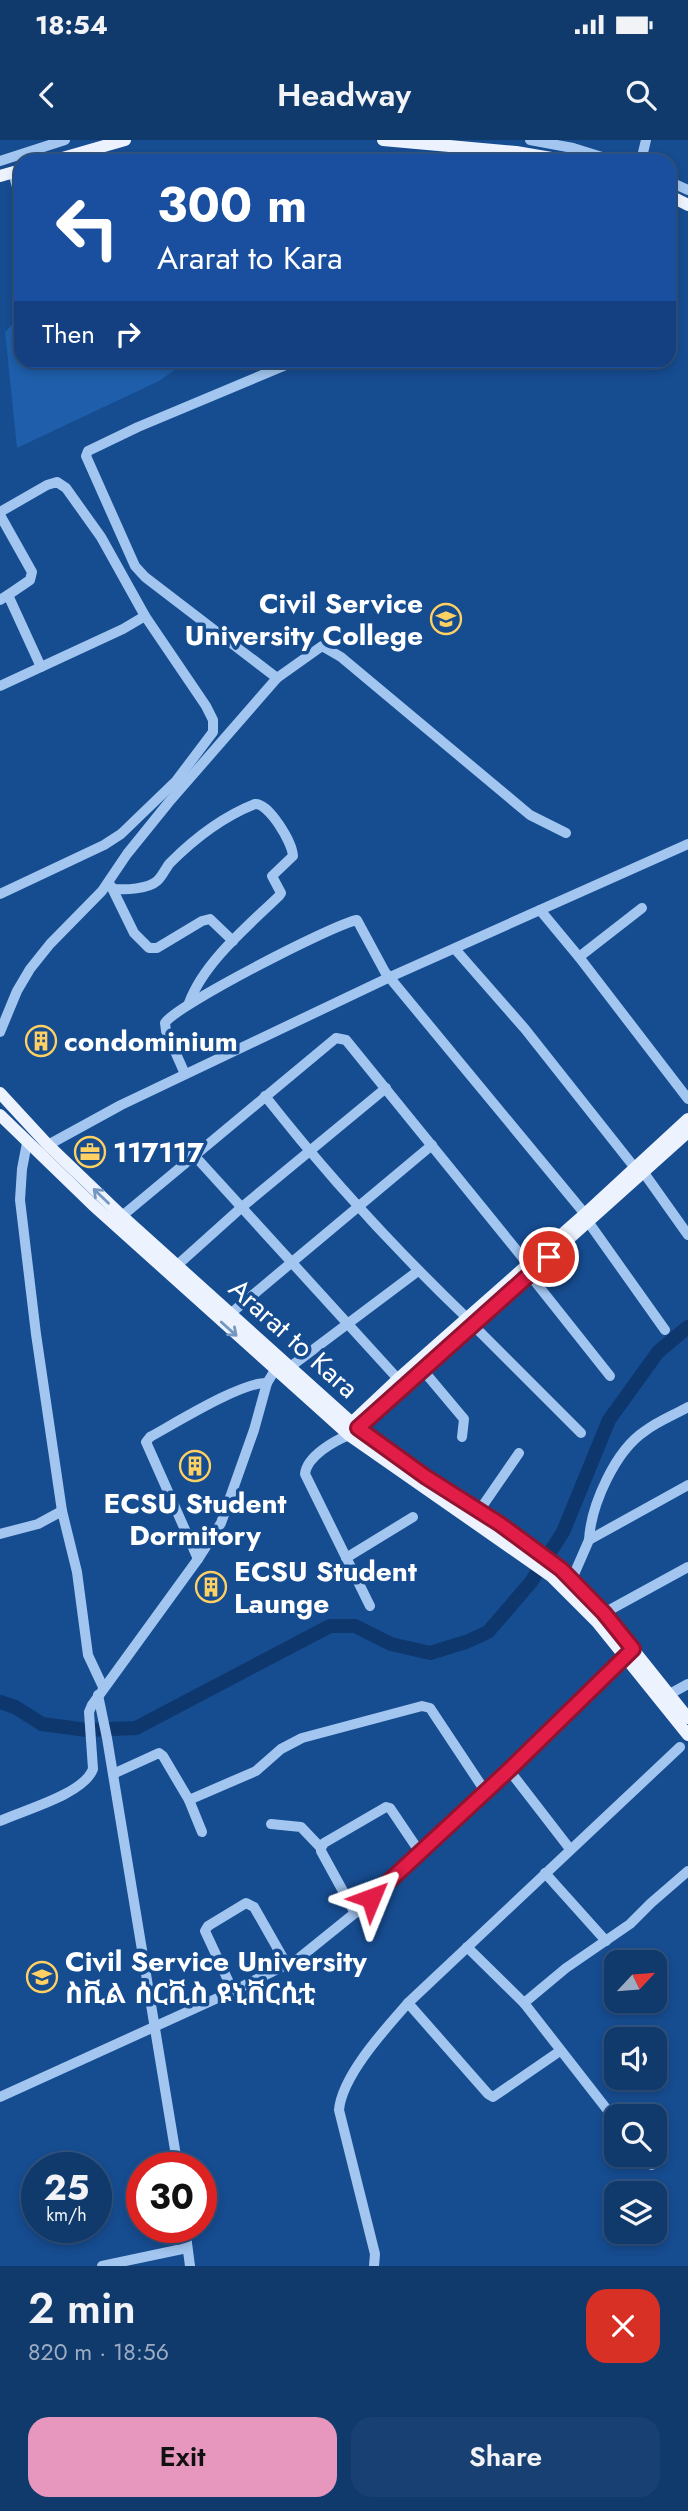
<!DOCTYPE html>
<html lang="en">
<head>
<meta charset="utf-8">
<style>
	:root { --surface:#10396c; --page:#194072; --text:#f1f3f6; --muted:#9cacc2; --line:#30537f; --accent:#e797bd }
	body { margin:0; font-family:Jost,"Noto Sans Ethiopic",sans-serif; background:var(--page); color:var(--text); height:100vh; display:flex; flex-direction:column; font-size:26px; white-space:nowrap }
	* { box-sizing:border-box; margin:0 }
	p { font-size:23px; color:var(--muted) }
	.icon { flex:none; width:38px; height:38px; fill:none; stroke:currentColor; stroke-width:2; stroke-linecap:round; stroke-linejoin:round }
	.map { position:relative; height:2126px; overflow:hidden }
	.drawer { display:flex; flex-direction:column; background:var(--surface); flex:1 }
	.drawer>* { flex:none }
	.hud { position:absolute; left:14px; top:14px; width:662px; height:214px; border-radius:21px; box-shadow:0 4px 10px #0003,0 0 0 2px var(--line); background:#1a4fa0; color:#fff; overflow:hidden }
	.needle { width:46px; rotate:64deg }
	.tools { position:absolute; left:604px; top:1810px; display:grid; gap:14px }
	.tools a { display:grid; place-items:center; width:63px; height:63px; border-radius:14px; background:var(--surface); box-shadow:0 4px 10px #0003,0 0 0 2px var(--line); font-size:35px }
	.speed { position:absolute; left:21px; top:2012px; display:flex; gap:14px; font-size:35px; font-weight:700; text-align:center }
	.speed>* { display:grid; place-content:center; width:91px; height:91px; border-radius:50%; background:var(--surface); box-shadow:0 4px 10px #0003,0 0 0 2px var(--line); line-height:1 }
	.speed small { font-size:18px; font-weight:400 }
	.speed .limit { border:10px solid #d22; background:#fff; color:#111 }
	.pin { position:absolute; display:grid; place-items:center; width:60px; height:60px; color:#fff; margin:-30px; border:4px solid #fff; border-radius:50%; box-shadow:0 2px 7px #0007 }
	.me { position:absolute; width:77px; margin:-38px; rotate:46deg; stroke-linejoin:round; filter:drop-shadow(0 0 5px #0008) }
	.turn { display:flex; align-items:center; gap:24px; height:147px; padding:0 28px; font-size:32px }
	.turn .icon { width:91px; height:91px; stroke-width:2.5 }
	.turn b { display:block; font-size:49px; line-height:60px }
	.then { display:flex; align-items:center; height:66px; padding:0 28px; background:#0003; gap:14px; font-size:26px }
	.round { display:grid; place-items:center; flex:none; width:74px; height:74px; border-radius:21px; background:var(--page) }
	.summary { display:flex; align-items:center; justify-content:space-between; height:119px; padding:0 28px }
	h1 { font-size:42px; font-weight:600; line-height:52px }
	.primary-button { display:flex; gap:14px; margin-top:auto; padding:14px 28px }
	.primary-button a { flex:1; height:80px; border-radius:21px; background:var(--accent); color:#111; font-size:28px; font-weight:600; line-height:80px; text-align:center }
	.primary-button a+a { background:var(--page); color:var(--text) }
	.status { display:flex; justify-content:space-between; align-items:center; height:49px; padding:0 35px; background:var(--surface); direction:ltr }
	.status svg { height:19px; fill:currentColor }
	header { display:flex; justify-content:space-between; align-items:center; height:91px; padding:0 28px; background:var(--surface); font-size:32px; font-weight:600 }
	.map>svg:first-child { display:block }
</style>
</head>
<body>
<div class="status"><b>18:54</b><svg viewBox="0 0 49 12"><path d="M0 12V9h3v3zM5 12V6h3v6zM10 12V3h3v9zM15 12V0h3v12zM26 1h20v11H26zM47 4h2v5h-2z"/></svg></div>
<header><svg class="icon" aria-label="back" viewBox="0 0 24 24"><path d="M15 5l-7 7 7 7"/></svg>Headway<svg class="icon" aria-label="search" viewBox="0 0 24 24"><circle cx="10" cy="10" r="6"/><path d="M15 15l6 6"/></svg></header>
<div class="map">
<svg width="688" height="2126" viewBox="0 0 688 2126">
	<rect width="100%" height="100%" fill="#164c90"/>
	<path fill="#1e5eaa" d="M 21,175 L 21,220 L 187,221 L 159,241 L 17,308 L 5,192 Z"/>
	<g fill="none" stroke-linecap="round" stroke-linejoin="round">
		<path stroke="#0e376d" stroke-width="14" d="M 0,1562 L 15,1567 L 42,1584 L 87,1590 L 136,1588 L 330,1486 L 355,1486 L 391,1504 L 430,1513 L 466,1502 L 488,1492 L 531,1442 L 563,1392 L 609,1280 L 658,1212 L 688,1187"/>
		<g stroke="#a2c6f0" stroke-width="10">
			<path d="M 530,0 L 573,8 L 615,21"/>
			<path d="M 0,21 L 65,0"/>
			<path d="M 464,21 L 467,7"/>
			<path d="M 641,21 L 646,0"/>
			<path d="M 13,33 L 21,60"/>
			<path d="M 668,41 L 688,50"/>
			<path d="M 0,372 L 47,345 L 57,342 L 66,348 L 101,397 L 145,476 L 206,566 L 213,580 L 213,592 L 176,641 L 121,694 L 104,705 L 0,754"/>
			<path d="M 0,375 L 32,432 L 30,440 L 8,455"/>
			<path d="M 0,460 L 8,455 L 41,527"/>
			<path d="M 277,538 L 145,437 L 135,426 L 86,316 L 88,311 L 138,287 L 298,220"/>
			<path d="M 0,546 L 123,489 L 145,476"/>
			<path d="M 111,746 L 134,793 L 149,808 L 157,808 L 202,781 L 210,779 L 233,801"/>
			<path d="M 114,749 C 126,750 148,749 157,741 C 162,737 165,729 170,723 C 195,698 222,677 255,664 C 269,663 292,702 293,716 L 272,736 L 281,753 L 279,756 C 248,786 204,822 189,863"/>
			<path d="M 540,770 L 579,817 L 688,959"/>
			<path d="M 455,809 L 525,889 L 635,1028"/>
			<path d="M 579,817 L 642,768"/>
			<path d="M 0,892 L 17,851 L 30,829 L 50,804 L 102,751 L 127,714 L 169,662 L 277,538 L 322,506 L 341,517 L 530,675 L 566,693"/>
			<path d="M 185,934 L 166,891 L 165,883 C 175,866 334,784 357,780 L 385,832 L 585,1074"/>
			<path d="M 265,956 C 327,1035 394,1108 467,1178"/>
			<path d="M 27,1003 L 22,1029 L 20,1060 L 36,1194 L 62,1371 L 77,1432 L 88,1515 L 103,1547"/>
			<path d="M 48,1005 L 121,965 L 390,837 L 688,704"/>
			<path d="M 193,1014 L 398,1239"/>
			<path d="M 644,1033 L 688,1095"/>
			<path d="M 122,1076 L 336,898 L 346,900 L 527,1123"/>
			<path d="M 589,1083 L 665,1190"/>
			<path d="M 173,1129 L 242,1067 L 386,948"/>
			<path d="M 529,1134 L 610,1236"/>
			<path d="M 230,1174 L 432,1005"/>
			<path d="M 473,1185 L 581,1293"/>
			<path d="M 290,1227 L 418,1131"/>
			<path d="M 422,1229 L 464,1279 L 462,1297"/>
			<path d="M 349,1295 C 334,1301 307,1316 305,1334 L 370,1466"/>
			<path d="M 479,1371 L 519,1313"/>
			<path d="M 0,1394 L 38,1384 L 62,1371"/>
			<path d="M 589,1400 C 591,1365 615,1311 645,1291 C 658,1281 674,1275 688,1267"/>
			<path d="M 346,1418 L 413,1377"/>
			<path d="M 198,1419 L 146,1302 L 150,1297 C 174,1284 243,1241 267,1243"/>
			<path d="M 572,1439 L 589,1400 L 688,1345"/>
			<path d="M 604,1473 L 688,1427"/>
			<path d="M 98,1555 L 107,1598 L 178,2028"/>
			<path d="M 668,1555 L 688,1544"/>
			<path d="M 509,1630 L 570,1709"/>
			<path d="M 113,1634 L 159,1613 L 163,1616 L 189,1660 L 256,1631 L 281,1609 L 302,1598 L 422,1566 L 430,1568 L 485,1651"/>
			<path d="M 189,1660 L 202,1692"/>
			<path d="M 0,1681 C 24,1670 84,1654 93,1629 L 89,1572 L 92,1565 L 198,1419 L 221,1383 L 254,1290 L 267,1243 L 275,1230"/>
			<path d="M 271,1684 L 301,1687 L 321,1708"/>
			<path d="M 545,1733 L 606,1801"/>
			<path d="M 355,1773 L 321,1711 L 321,1708 L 324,1703 L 386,1667 L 390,1668 L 419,1711"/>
			<path d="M 467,1807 L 524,1863 L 616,1981"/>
			<path d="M 233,1851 L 205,1791 L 208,1786 L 246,1763 L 254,1767 L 287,1825"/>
			<path d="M 408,1863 L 488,1954 L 493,1957 L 560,1911"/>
			<path d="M 524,1863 L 566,1828 L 630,1784 L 651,1763 L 688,1731"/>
			<path d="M 0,1957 L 233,1851 L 298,1819 L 355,1773 L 509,1630 L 629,1513"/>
			<path d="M 643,2014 L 652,2025"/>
			<path d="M 185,2088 L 190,2126"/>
			<path d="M 102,2126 L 187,2108"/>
			<path d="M 374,2126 L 375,2114 L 339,1970 C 342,1936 385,1889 408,1863 L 680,1607"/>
		</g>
		<g stroke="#ecf3ff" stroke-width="12">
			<path d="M 383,0 L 516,12 L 569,21"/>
			<path d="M 52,21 L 125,0"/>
			<path d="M 0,36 L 21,30"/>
			<path d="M 668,55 L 688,65"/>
			<path d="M 0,953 L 48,1005 L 122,1076 L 351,1282 L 426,1337 L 500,1384 L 561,1428 L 604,1473 L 688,1578"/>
			<path d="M 0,975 L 93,1065 L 349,1295 L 551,1436 L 597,1482 L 688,1595"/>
			<path d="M 346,1288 L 398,1239 L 585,1074 L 688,979"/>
			<path d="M 352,1293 L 688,992"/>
		</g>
	</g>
	<defs><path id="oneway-shaft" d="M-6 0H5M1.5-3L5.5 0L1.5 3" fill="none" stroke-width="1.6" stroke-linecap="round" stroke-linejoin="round" transform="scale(1.75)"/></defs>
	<g stroke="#7697c2">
		<use href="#oneway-shaft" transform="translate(101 1056) rotate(-136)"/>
		<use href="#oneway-shaft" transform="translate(229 1189) rotate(42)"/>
	</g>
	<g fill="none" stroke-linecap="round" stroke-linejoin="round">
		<g stroke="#92132f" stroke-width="18">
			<path id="route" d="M 371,1758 L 509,1630 L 633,1509 L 604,1473 L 561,1429 L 500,1384 L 426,1337 L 358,1288 L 549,1117"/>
		</g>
		<use href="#route" stroke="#e11d48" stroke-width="12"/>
	</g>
	<defs>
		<g id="university-ring" transform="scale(1.575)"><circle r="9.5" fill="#164c90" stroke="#ffd062" stroke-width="1.5"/><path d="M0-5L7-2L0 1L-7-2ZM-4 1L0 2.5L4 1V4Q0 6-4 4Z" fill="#ffd062"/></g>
		<g id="building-ring" transform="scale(1.575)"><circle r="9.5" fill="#164c90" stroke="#ffd062" stroke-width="1.5"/><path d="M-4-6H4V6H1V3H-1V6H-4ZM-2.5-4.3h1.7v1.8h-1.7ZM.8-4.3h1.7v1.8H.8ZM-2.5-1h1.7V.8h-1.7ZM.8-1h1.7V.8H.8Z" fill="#ffd062"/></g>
		<g id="office-ring" transform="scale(1.575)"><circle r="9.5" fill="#164c90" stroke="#ffd062" stroke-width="1.5"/><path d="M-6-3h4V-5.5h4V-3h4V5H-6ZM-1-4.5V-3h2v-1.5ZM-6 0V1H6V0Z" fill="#ffd062"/></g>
		<g id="school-ring" transform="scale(1.575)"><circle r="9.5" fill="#164c90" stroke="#ffd062" stroke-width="1.5"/><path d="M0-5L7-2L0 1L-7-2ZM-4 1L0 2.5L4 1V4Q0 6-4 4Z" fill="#ffd062"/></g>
	</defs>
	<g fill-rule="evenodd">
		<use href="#university-ring" x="446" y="479"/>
		<use href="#building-ring" x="41" y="901"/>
		<use href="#office-ring" x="90" y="1012"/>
		<use href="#building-ring" x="195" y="1326"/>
		<use href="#building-ring" x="211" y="1447"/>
		<use href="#school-ring" x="42" y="1837"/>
	</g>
	<g text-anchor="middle" stroke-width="7" stroke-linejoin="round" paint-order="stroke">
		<g font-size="28" font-weight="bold" fill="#fff" stroke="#164c90" text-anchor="start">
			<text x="423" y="473" text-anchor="end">Civil Service<tspan x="423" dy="32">University College</tspan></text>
			<text x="64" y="911">condominium</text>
			<text x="113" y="1022">117117</text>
			<text x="195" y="1373" text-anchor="middle">ECSU Student<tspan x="195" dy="32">Dormitory</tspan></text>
			<text x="234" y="1441">ECSU Student<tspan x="234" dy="32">Launge</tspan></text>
			<text x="65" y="1831">Civil Service University<tspan x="65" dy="32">ስቪል ሰርቪስ ዩኒቨርሲቲ</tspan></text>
		</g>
		<g font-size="28" fill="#fff" stroke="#164c90">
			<text transform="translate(294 1198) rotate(42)" y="10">Ararat to Kara</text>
		</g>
	</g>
</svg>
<div class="tools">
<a><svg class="needle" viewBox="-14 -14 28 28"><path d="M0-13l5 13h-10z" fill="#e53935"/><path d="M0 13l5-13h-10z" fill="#9cacc2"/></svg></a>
<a><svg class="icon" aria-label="sound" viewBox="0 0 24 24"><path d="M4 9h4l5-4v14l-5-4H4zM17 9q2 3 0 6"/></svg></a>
<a><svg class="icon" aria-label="search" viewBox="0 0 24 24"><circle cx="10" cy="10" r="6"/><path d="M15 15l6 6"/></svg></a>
<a><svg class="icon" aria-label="layers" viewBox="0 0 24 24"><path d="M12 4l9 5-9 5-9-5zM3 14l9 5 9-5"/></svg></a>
</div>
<div class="speed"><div>25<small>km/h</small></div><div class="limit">30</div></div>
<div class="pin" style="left:549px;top:1117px;background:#d93025"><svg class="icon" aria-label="arrive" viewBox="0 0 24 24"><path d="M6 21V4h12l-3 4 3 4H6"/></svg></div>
<svg class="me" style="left:371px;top:1758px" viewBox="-20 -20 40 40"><path d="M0-17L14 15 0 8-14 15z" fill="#e11d48" stroke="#fff" stroke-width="4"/></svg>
<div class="hud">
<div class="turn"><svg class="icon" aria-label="left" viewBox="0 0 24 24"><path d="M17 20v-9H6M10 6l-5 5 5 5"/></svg><div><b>300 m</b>Ararat to Kara</div></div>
<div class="then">Then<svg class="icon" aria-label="right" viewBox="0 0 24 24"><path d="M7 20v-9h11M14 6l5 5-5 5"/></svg></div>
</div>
</div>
<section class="drawer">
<div class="summary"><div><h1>2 min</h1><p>820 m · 18:56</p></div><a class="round" style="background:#d93025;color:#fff"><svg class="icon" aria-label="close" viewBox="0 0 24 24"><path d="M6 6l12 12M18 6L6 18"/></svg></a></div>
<div class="primary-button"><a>Exit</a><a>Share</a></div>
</section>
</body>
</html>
